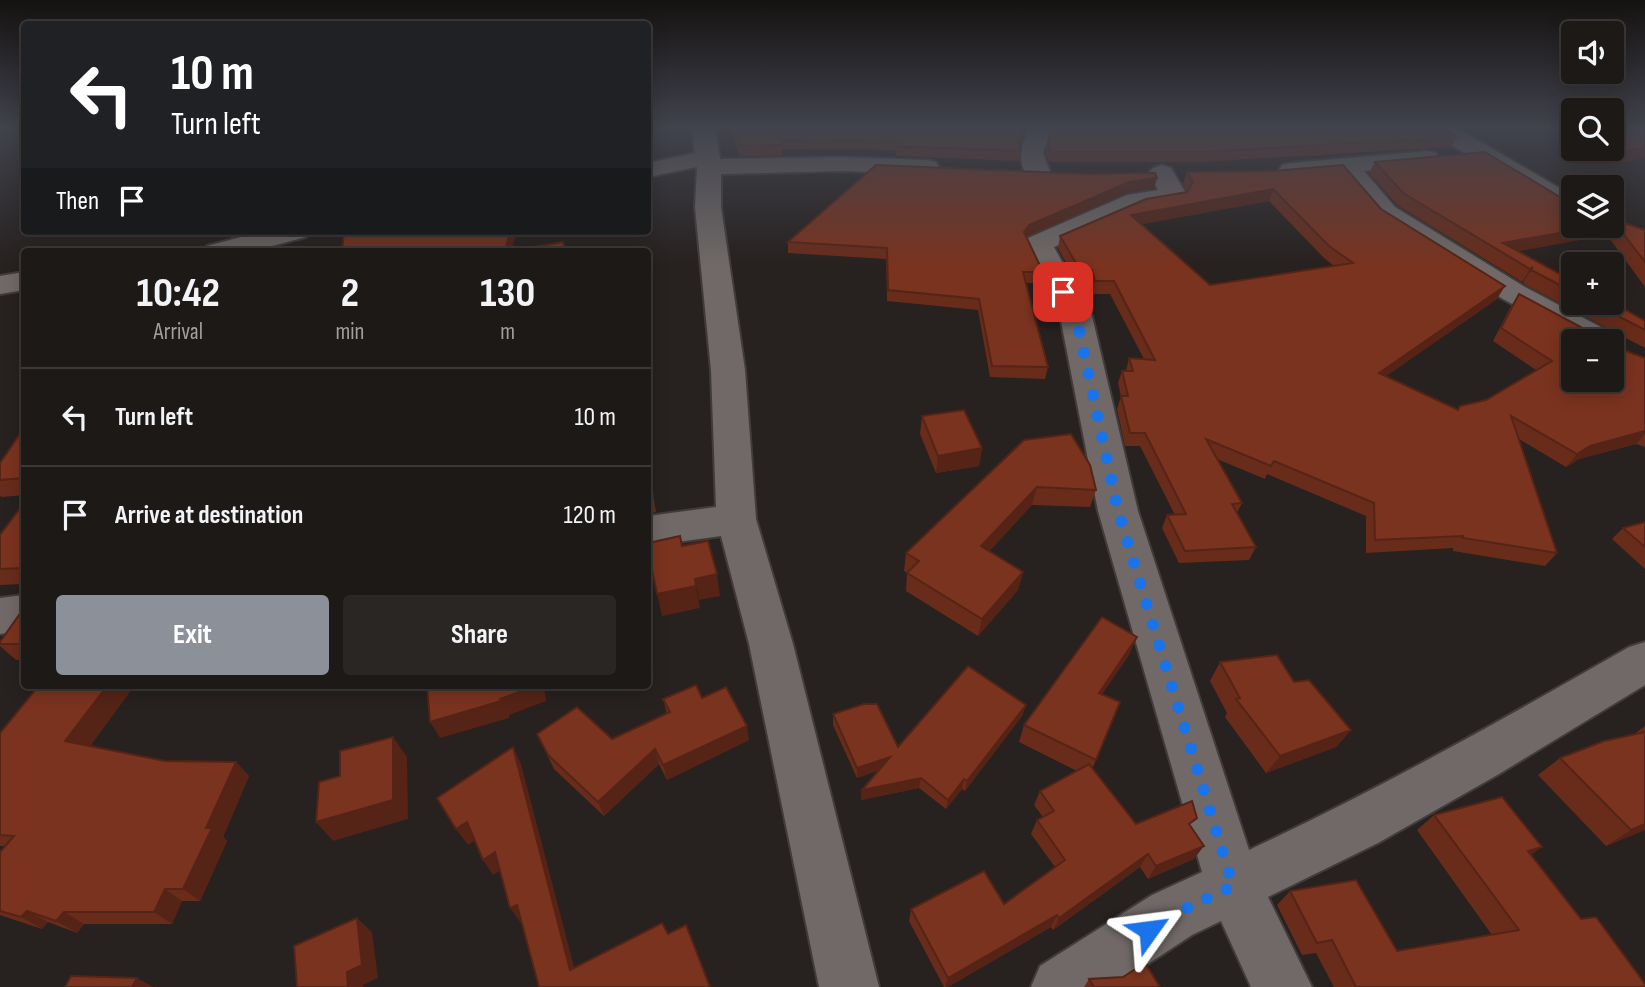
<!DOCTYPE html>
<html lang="en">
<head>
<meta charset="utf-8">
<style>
	:root { --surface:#1d1917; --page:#2a2624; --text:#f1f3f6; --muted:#a0a0a1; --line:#3b3836; --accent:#8c9099 }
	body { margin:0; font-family:"Sofia Sans Condensed",sans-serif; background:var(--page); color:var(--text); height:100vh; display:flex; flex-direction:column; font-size:26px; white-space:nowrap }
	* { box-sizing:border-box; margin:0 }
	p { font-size:23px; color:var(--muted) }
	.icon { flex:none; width:38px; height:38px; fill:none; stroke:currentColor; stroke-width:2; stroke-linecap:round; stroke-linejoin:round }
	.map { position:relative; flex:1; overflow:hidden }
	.details { position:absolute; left:21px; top:248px; width:630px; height:441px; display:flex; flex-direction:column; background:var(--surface); border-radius:7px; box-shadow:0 4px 18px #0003,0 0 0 2px var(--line) }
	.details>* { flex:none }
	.banner { position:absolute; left:21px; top:21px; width:630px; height:214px; border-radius:7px; box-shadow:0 4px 18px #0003,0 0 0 2px var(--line); background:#202124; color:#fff; overflow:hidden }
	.tools { position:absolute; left:1561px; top:21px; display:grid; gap:14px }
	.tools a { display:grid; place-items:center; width:63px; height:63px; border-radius:7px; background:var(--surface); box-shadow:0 4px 18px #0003,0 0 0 2px var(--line); font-size:35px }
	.pin { position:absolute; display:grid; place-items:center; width:60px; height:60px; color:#fff; margin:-30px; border-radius:14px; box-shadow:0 4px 10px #0006 }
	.me { position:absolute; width:77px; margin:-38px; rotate:59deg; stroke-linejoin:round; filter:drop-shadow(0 0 5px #0008) }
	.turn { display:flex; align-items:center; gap:24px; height:147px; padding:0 35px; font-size:32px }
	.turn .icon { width:91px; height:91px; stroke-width:2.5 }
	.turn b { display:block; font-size:49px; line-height:60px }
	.then { display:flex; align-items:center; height:66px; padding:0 35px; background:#0003; gap:14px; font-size:26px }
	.eta { display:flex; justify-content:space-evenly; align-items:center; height:119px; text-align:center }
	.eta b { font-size:42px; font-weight:700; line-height:49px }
	.action { display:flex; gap:14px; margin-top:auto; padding:14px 35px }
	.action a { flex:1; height:80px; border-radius:7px; background:var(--accent); color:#fff; font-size:28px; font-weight:700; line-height:80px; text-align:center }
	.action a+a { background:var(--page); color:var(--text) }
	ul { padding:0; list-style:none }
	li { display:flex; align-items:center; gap:21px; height:98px; padding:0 35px; border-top:2px solid var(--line) }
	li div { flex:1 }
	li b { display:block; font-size:26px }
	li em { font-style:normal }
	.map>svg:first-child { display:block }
</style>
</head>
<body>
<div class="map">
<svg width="1645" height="987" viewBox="0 0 1645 987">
	<rect width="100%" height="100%" fill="#27211f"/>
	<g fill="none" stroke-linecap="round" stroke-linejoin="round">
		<g stroke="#413c3b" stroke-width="4">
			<g id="minor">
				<path d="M 691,127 L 715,127 L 720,159 L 842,157 L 927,160 L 936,162 L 939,167 L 936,172 L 927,174 L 842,171 L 721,174 L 721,207 L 745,370 L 756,519 L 793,644 L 879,987 L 819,987 L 749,644 L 721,536 L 648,546 L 648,516 L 716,507 L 711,370 L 695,207 L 697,167 L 648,177 L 648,163 L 695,153 Z"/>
				<path d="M 1029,127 L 1052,127 L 1043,153 L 1050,172 L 1046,177 L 1037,180 L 1028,177 C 1016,159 1022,146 1029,127 Z"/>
				<path d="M 1427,127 L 1455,127 L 1573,196 L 1573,215 L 1564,213 L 1430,132 Z"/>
				<path d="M 1427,151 L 1436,153 L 1439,158 L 1436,163 L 1364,171 L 1395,207 L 1525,287 L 1614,334 L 1619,341 L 1614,348 L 1612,348 L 1612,341 L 1580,341 L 1503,299 L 1377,219 L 1339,173 L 1291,177 L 1282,175 L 1279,170 L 1282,165 L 1291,163 Z"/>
				<path d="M 1162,165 L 1171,168 L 1187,195 L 1183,201 L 1142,208 L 1054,247 L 1092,316 L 1138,511 L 1249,850 C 1379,789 1504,719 1629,647 L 1645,642 L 1645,685 L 1499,774 L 1378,843 L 1268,897 L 1312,987 L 1251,987 L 1221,921 L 1192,935 L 1113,987 L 1031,987 L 1040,966 L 1152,895 L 1202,872 L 1098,511 L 1060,316 L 1024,244 L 1028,238 L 1127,195 L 1158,190 L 1149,173 L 1153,168 Z"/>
				<path d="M 264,231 L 310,231 L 306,237 L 249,252 L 203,252 L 207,246 Z"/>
				<path d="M 24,272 L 24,290 L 0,294 L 0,276 Z"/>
				<path d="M 24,595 L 24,631 L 0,634 L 0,598 Z"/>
			</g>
		</g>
		<use href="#minor" fill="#706967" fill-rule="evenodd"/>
	</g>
	<g fill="#692c1b" fill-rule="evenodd">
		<path d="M 729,127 L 1028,127 L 1019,146 L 1020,151 L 1019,161 L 896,156 L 896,150 L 782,149 L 782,155 L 740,156 Z"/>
		<path d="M 1560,127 L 1573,127 L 1573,145 L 1568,142 Z"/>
		<path d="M 1612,127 L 1645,127 L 1613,164 L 1581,149 L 1612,149 Z"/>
		<path d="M 1456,137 L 1451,147 L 1201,162 L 1049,162 L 1046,153 L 1048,143 Z"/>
		<path d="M 1375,162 L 1570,203 L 1612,220 L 1613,219 L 1645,230 L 1645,287 L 1607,235 L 1518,251 L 1573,281 L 1573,303 L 1612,303 L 1645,321 L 1645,348 L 1620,335 L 1621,349 L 1645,358 L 1645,447 L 1636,444 L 1579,459 L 1566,467 L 1519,439 L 1557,553 L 1545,566 L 1453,551 L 1453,548 L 1366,553 L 1366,516 L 1267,474 L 1265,479 L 1217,459 L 1242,503 L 1237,513 L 1256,547 L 1249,560 L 1179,563 L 1162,528 L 1167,515 L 1175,515 L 1140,446 L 1125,446 L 1117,409 L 1121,396 L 1118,383 L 1122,371 L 1126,371 L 1129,358 L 1144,359 L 1110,294 L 1092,294 L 1089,283 L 1077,283 L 1058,248 L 1060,236 L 1187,192 L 1183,184 L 1187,172 L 1381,209 L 1497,299 L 1386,376 L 1458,409 L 1486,400 L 1536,370 L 1493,341 L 1511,306 L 1519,294 L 1588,331 L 1613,331 L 1526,285 L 1523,283 L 1525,279 L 1522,282 L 1397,205 L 1369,173 ZM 1269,201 L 1324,258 L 1334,266 L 1210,285 L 1141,224 Z"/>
		<path d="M 1157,178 L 1154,188 L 1126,193 L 1026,237 L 1043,272 L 1040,283 L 1026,283 L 1048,367 L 1045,379 L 990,377 L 978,310 L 887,301 L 886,259 L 788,253 L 788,242 Z"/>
		<path d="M 922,416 L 982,448 L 979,466 L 936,473 L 920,434 Z"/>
		<path d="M 24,428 L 24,495 L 2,497 L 0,496 L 0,463 Z"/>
		<path d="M 1024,440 L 1096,490 L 1090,507 L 1032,505 L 989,551 L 1023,572 L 1018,590 L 978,636 L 906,591 L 907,573 L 904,571 L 906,553 Z"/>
		<path d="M 648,465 L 656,512 L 648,514 Z"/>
		<path d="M 24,503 L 24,584 L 0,585 L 0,535 Z"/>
		<path d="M 1645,522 L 1645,569 L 1612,539 L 1623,528 Z"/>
		<path d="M 24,608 L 24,659 L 16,660 L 0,646 L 0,642 Z"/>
		<path d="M 1129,655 L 1102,694 L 1096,760 L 1092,769 L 1136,824 L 1191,827 L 1194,859 L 1148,879 L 1140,867 L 1053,930 L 1051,927 L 948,987 L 944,987 L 909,921 L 911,909 L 1004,904 L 1055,867 L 1031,834 L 1037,820 L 1043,817 L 1034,805 L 1040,791 L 1077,771 L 1019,742 L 1024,725 Z"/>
		<path d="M 1220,662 L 1351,730 L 1336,747 L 1266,773 L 1225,717 L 1227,713 L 1210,681 Z"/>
		<path d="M 33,686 L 134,686 L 90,746 L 165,761 L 236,762 L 249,776 L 223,837 L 227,841 L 200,901 L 182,901 L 172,924 L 84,924 L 77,933 L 48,922 L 42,929 L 0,915 L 0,852 L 5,846 L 0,846 L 0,733 L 36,690 L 32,687 Z"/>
		<path d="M 702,698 L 749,740 L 667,780 L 659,764 L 604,816 L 554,769 L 537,734 L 612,739 L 667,714 L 663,699 Z"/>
		<path d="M 1026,705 L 1022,716 L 965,791 L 962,789 L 946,809 L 919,788 L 861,800 L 862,790 L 879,770 L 857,778 L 833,725 L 833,714 L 898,747 Z"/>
		<path d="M 1645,726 L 1645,830 L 1606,846 L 1538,775 L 1560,758 L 1633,735 Z"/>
		<path d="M 1434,815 L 1531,855 L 1581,919 L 1645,987 L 1334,987 L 1316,953 L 1302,955 L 1277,905 L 1290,891 L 1397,951 L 1492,935 L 1417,830 Z"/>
		<path d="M 1089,979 L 1160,987 L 1084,987 Z"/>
	</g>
	<g fill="#552416">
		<path d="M 1025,127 L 1028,127 L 1017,152 L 1018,142 Z"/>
		<path d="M 1645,148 L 1645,158 L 1613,164 L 1620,152 Z"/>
		<path d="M 1157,178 L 1154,188 L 1126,193 L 1027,236 L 1022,243 L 1024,232 L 1029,225 L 1129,182 Z"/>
		<path d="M 1273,189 L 1269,201 L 1128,227 L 1131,215 Z"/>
		<path d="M 1612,223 L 1615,223 L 1607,235 L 1503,254 L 1503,243 L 1598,226 L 1612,226 Z"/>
		<path d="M 510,231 L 517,231 L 511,252 L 505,252 Z"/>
		<path d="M 1533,267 L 1525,279 L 1522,282 L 1530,269 Z"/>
		<path d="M 1505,286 L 1497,299 L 1372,386 L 1379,373 Z"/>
		<path d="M 1645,431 L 1645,434 L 1636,444 L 1579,459 L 1566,467 L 1577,454 L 1590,446 Z"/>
		<path d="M 982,448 L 979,466 L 936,473 L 938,456 Z"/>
		<path d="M 1037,487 L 1032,505 L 978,564 L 981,546 Z"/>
		<path d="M 1023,572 L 1018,590 L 978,636 L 982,619 Z"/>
		<path d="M 717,574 L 720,596 L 699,600 L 695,579 Z"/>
		<path d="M 696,586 L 700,608 L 662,616 L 657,594 Z"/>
		<path d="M 1137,637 L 1129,655 L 1091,710 L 1099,693 Z"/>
		<path d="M 107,686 L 134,686 L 83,755 L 65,741 Z"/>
		<path d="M 535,686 L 544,686 L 546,701 L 509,715 L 509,718 L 440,738 L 430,722 L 500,699 Z"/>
		<path d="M 1026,705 L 1022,716 L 965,791 L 967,781 Z"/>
		<path d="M 747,726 L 749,740 L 667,780 L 663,765 Z"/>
		<path d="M 1351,730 L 1336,747 L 1266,773 L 1280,756 Z"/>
		<path d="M 393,737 L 407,757 L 408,819 L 333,841 L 316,822 Z"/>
		<path d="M 513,747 L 521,764 L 578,982 L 570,970 Z"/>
		<path d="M 655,749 L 659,764 L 604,816 L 598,802 Z"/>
		<path d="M 890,757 L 889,767 L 857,778 L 857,768 Z"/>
		<path d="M 236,762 L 249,776 L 223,837 L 227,841 L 200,901 L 183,889 L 206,828 Z"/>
		<path d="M 921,778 L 919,788 L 861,800 L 862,790 Z"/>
		<path d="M 964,779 L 962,789 L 946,809 L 948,800 Z"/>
		<path d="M 467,822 L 478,838 L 468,845 L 456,829 Z"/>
		<path d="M 1645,824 L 1645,830 L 1606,846 L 1631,830 Z"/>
		<path d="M 1204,846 L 1194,859 L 1148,879 L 1156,866 Z"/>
		<path d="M 1542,847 L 1522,862 L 1528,851 Z"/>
		<path d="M 495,852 L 505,868 L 493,875 L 483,860 Z"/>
		<path d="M 1148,854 L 1140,867 L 1053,930 L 1059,918 Z"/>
		<path d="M 165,889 L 182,901 L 172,924 L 154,912 Z"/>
		<path d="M 517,905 L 526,919 L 520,922 L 510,908 Z"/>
		<path d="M 27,911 L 48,922 L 42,929 L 21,917 Z"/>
		<path d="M 64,912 L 84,924 L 77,933 L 56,921 Z"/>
		<path d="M 1057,915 L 1051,927 L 948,987 L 945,987 L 948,978 Z"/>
		<path d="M 357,918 L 372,932 L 378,978 L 363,985 L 363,987 L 348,987 L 347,972 Z"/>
		<path d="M 137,978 L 154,987 L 132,987 Z"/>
	</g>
	<g fill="#7a331f" stroke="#552416" stroke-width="2" fill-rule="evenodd">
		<path d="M 732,127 L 1025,127 L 1018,142 L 1020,151 L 897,146 L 903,141 L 781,139 L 782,145 L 740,146 Z"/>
		<path d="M 1052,127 L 1442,127 L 1456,137 L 1205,152 L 1051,152 L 1048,143 Z"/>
		<path d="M 1612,127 L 1645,127 L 1645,148 L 1620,152 L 1612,148 Z"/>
		<path d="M 1485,152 L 1570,203 L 1573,203 L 1573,226 L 1598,226 L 1503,243 L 1573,281 L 1573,292 L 1535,272 L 1531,270 L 1533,267 L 1530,269 L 1403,193 L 1375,162 Z"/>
		<path d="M 876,165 L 1089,174 L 1155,173 L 1157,178 L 1129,182 L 1029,225 L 1024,232 L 1043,272 L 1023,272 L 1048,367 L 992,366 L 979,299 L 888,290 L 887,248 L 788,242 Z"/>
		<path d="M 1343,165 L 1381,209 L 1505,286 L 1379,373 L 1458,410 L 1460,406 L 1486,400 L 1552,361 L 1501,328 L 1519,294 L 1588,331 L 1619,331 L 1621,349 L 1645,358 L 1645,431 L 1590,446 L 1577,454 L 1511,416 L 1557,553 L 1463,538 L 1463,536 L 1375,540 L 1374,503 L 1274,461 L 1271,466 L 1206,439 L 1242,503 L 1232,504 L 1256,547 L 1185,551 L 1167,515 L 1186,514 L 1145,433 L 1130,433 L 1121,396 L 1128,396 L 1122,371 L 1133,371 L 1129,358 L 1155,360 L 1114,281 L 1095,281 L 1092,270 L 1080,270 L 1060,236 L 1146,199 L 1187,192 L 1193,182 L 1187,172 L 1273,171 ZM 1273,189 L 1329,246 L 1353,263 L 1210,285 L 1131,215 ZM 1573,341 L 1612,341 L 1612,380 L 1573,380 Z"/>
		<path d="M 1613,219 L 1645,230 L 1645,262 L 1615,223 L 1612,223 L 1612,220 L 1614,222 Z"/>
		<path d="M 344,231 L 510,231 L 505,252 L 342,252 Z"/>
		<path d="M 563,242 L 566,252 L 505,252 Z"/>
		<path d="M 1612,302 L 1645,321 L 1645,330 L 1593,303 Z"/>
		<path d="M 964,410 L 982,448 L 938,456 L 922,416 Z"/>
		<path d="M 24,428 L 24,478 L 0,480 L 0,463 Z"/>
		<path d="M 1071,434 L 1090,465 L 1096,490 L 1037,487 L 981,546 L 1023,572 L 982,619 L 907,573 L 919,561 L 906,553 L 1024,440 Z"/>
		<path d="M 648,466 L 653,496 L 648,497 Z"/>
		<path d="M 24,503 L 24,568 L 0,569 L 0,535 Z"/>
		<path d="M 1645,522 L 1645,547 L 1623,528 Z"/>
		<path d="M 680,536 L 682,546 L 708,541 L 717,574 L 695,579 L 696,586 L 657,594 L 648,550 L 648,543 Z"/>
		<path d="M 24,608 L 24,644 L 0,644 L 0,642 Z"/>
		<path d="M 1102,617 L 1137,637 L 1099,693 L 1120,702 L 1096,760 L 1024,725 Z"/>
		<path d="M 1277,655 L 1294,682 L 1309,680 L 1351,730 L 1280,756 L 1236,699 L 1240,698 L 1220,662 Z"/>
		<path d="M 968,666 L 1026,705 L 967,781 L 964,779 L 948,800 L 921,778 L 862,790 L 890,757 L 857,768 L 833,714 L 864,704 L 877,704 L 898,747 Z"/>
		<path d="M 696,685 L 702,698 L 726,687 L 747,726 L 663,765 L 655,749 L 598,802 L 548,755 L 537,734 L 577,707 L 612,739 L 670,712 L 663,699 Z"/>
		<path d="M 33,686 L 107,686 L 65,741 L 165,761 L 236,762 L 206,828 L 212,828 L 183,889 L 165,889 L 154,912 L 64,912 L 56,921 L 27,911 L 21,917 L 0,911 L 0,852 L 14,836 L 0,835 L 0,733 L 37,688 L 32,687 Z"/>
		<path d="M 427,686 L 535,686 L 500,699 L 501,701 L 430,722 Z"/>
		<path d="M 1645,732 L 1645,824 L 1631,830 L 1560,758 L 1604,741 Z"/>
		<path d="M 393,737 L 393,800 L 316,822 L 319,782 L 340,776 L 340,751 Z"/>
		<path d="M 513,747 L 570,970 L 662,923 L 668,934 L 686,925 L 710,987 L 539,987 L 517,905 L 510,908 L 495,852 L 483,860 L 467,822 L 456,829 L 437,798 Z"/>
		<path d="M 1089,764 L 1136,824 L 1192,801 L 1197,818 L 1189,824 L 1204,846 L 1156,866 L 1148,854 L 1059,918 L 1057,915 L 948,978 L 911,909 L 984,871 L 1004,904 L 1065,860 L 1037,820 L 1054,811 L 1040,791 Z"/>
		<path d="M 1502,797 L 1542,847 L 1528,851 L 1581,919 L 1596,917 L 1645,984 L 1645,987 L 1356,987 L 1332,940 L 1317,943 L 1290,891 L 1356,880 L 1397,951 L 1519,930 L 1434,815 Z"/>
		<path d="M 357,918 L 362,965 L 347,972 L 348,987 L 297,987 L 294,946 Z"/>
		<path d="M 1145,963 L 1160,987 L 1094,987 L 1089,979 L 1123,977 Z"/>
		<path d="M 71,976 L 137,978 L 132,987 L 65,987 Z"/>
	</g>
	<linearGradient id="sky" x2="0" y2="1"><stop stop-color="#151211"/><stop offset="0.48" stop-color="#41434d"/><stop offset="1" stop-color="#41434d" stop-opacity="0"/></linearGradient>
	<rect width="1645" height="266" fill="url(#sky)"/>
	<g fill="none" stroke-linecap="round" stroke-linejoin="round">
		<path stroke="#1a73e8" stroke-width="12" stroke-dasharray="0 21.6" d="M 1063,292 L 1076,316 L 1118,511 L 1233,886 L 1172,915 L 1149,930"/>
	</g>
</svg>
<div class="tools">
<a><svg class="icon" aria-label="sound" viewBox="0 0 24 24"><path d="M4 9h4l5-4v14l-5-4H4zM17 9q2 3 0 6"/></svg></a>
<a><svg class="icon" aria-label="search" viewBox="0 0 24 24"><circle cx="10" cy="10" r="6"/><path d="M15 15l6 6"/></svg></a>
<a><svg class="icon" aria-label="layers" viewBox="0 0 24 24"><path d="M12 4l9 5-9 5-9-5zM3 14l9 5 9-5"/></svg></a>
<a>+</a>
<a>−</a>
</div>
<div class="pin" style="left:1063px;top:292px;background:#d93025"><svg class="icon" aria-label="arrive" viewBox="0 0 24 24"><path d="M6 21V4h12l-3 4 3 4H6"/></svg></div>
<svg class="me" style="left:1149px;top:930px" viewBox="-20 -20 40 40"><path d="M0-17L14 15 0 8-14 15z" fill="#1a73e8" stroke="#fff" stroke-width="4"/></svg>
<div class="banner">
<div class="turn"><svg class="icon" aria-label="left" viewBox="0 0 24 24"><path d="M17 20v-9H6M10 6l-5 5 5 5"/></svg><div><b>10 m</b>Turn left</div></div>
<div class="then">Then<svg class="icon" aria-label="arrive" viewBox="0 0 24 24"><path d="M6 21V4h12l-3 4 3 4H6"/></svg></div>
</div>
<section class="details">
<div class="eta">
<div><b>10:42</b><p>Arrival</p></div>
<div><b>2</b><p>min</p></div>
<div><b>130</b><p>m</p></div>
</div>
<ul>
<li><svg class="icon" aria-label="left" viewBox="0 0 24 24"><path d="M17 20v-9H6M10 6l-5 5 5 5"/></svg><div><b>Turn left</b></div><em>10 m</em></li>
<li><svg class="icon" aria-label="arrive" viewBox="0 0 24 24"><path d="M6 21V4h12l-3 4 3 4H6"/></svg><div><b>Arrive at destination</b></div><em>120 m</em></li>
</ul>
<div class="action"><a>Exit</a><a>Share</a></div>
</section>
</div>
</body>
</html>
